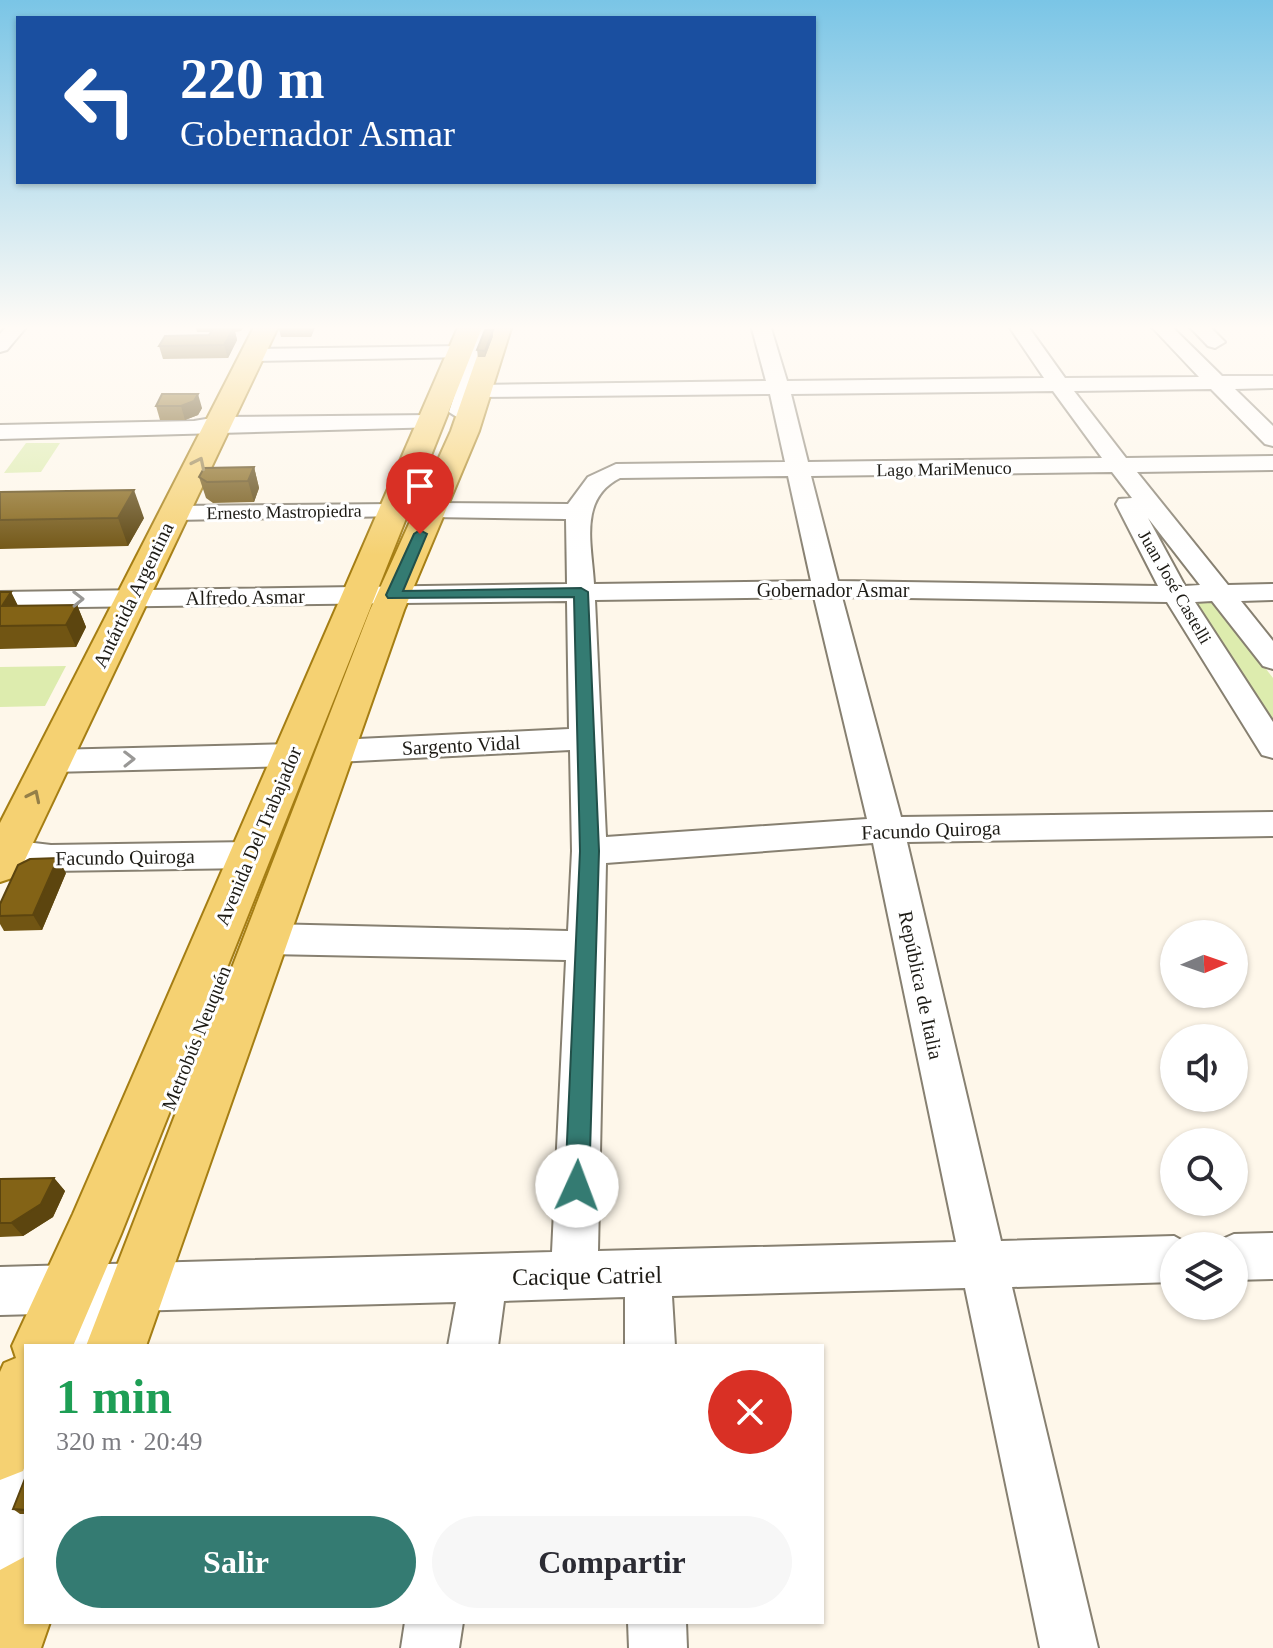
<!DOCTYPE html>
<html lang="es">
<head>
<meta charset="utf-8">
<style>
	:root { --surface:#fff; --page:#f7f7f7; --text:#2b2b33; --muted:#7c7c81; --accent:#347b72 }
	body { margin:0; font-family:"Times New Roman",serif; background:var(--page); color:var(--text); height:100vh; display:flex; flex-direction:column; font-size:30px; white-space:nowrap }
	* { box-sizing:border-box; margin:0 }
	p { font-size:26px; color:var(--muted) }
	.icon { flex:none; width:44px; height:44px; fill:none; stroke:currentColor; stroke-width:2; stroke-linecap:round; stroke-linejoin:round }
	.map { position:relative; flex:1; overflow:hidden }
	.sheet { position:absolute; left:24px; top:1344px; width:800px; height:280px; display:flex; flex-direction:column; background:var(--surface); border-radius:0px; box-shadow:0 2px 6px #0004 }
	.sheet>* { flex:none }
	.top-card { position:absolute; left:16px; top:16px; width:800px; height:168px; border-radius:0px; box-shadow:0 2px 6px #0004; background:#1a4fa0; color:#fff; overflow:hidden }
	.needle { width:52px; rotate:88deg }
	.controls { position:absolute; left:1160px; top:920px; display:grid; gap:16px }
	.controls a { display:grid; place-items:center; width:88px; height:88px; border-radius:50%; background:var(--surface); box-shadow:0 2px 6px #0004; font-size:40px }
	.pin { position:absolute; display:grid; place-items:center; width:68px; height:68px; color:#fff; margin:-82px -34px; border-radius:50% 50% 50% 0; rotate:-45deg; box-shadow:0 0 8px #0007 }
	.pin .icon { rotate:45deg }
	.me { position:absolute; width:88px; margin:-44px; rotate:2deg; stroke-linejoin:round; filter:drop-shadow(0 0 6px #0008) }
	.turn { display:flex; align-items:center; gap:28px; height:168px; padding:0 32px; font-size:36px }
	.turn .icon { width:104px; height:104px; stroke-width:2.5 }
	.turn b { display:block; font-size:56px; line-height:68px }
	.round { display:grid; place-items:center; flex:none; width:84px; height:84px; border-radius:42px; background:var(--page) }
	.overview { display:flex; align-items:center; justify-content:space-between; height:136px; padding:0 32px }
	h1 { font-size:48px; font-weight:600; line-height:60px; color:#1e9e55 }
	.action { display:flex; gap:16px; margin-top:auto; padding:16px 32px }
	.action a { flex:1; height:92px; border-radius:48px; background:var(--accent); color:#fff; font-size:32px; font-weight:600; line-height:92px; text-align:center }
	.action a+a { background:var(--page); color:var(--text) }
	.map>svg:first-child { display:block }
</style>
</head>
<body>
<div class="map">
<svg width="1273" height="1648" viewBox="0 0 1273 1648">
	<rect width="100%" height="100%" fill="#fef7ea"/>
	<g fill="#ddecae">
		<path d="M 26,443 L 60,443 L 41,472 L 4,473 Z"/>
		<path d="M 1191,599 L 1212,599 L 1273,678 L 1273,723 Z"/>
		<path d="M 66,666 L 45,706 L 0,707 L 0,667 Z"/>
	</g>
	<g fill="none" stroke-linecap="round" stroke-linejoin="round">
		<g stroke="#878071" stroke-width="4">
			<g id="minor">
				<path d="M 8,325 L 28,325 L 7,350 L 0,352 L 0,334 Z"/>
				<path d="M 481,325 L 500,325 L 479,385 L 766,381 L 751,325 L 770,325 L 787,381 L 1044,378 L 1008,325 L 1027,325 L 1065,378 L 1199,377 L 1150,325 L 1170,325 L 1222,376 L 1273,376 L 1273,388 L 1235,389 L 1273,426 L 1273,446 L 1265,444 L 1211,389 L 1074,391 L 1126,458 L 1273,456 L 1273,470 L 1137,472 L 1228,585 L 1273,584 L 1273,600 L 1241,601 L 1273,641 L 1273,669 L 1263,666 L 1212,601 L 1195,602 L 1273,722 L 1273,758 L 1262,755 L 1167,602 L 842,597 L 901,817 L 1273,812 L 1273,836 L 907,842 L 1001,1241 L 1174,1236 L 1192,1246 L 1174,1246 L 1174,1282 L 1012,1287 L 1098,1648 L 1040,1648 L 965,1288 L 672,1296 L 675,1346 L 625,1346 L 625,1297 L 504,1301 L 498,1346 L 448,1346 L 456,1302 L 131,1311 L 111,1346 L 58,1346 L 75,1313 L 0,1315 L 0,1267 L 552,1252 L 566,960 L 268,954 L 255,949 L 249,939 L 255,929 L 268,924 L 568,931 L 572,851 L 570,750 L 337,762 L 326,759 L 321,751 L 326,743 L 337,740 L 569,729 L 567,601 L 0,608 L 0,592 L 567,584 L 566,519 L 431,517 L 422,515 L 419,510 L 422,505 L 431,503 L 568,504 L 588,477 L 616,464 L 785,462 L 770,394 L 475,397 L 468,417 L 460,419 L 449,412 L 467,357 L 252,361 L 242,355 L 252,349 L 461,346 L 470,350 ZM 1053,391 L 1102,458 L 808,462 L 791,394 ZM 1112,472 L 1132,498 L 1119,499 L 1116,504 L 1158,586 L 838,581 L 811,476 ZM 788,476 L 811,581 L 594,584 C 592,545 578,499 620,478 ZM 1148,518 L 1200,585 L 1185,586 ZM 814,597 L 867,819 L 606,837 L 595,600 ZM 873,843 L 956,1242 L 598,1251 L 606,863 Z"/>
				<path d="M 1188,325 L 1208,325 L 1225,342 L 1215,348 L 1208,346 Z"/>
				<path d="M 432,415 L 443,422 L 440,427 L 0,439 L 0,425 L 194,421 L 218,417 Z"/>
				<path d="M 395,504 L 404,506 L 407,511 L 404,516 L 174,520 L 165,518 L 162,513 L 165,508 L 174,506 Z"/>
				<path d="M 292,744 L 303,747 L 308,755 L 303,763 L 292,766 L 51,772 L 40,769 L 35,761 L 40,753 L 51,750 Z"/>
				<path d="M 0,839 L 51,845 L 250,842 L 262,846 L 267,855 L 262,864 L 250,868 L 51,871 L 0,865 Z"/>
				<path d="M 1273,1233 L 1273,1279 L 1234,1280 L 1234,1246 L 1215,1246 L 1218,1241 L 1234,1234 Z"/>
				<path d="M 26,1406 L 26,1607 L 17,1611 L 0,1609 L 0,1432 L 8,1414 Z"/>
				<path d="M 405,1622 L 463,1622 L 459,1648 L 401,1648 Z"/>
				<path d="M 628,1622 L 686,1622 L 687,1648 L 629,1648 Z"/>
			</g>
		</g>
		<g stroke="#a57e14" stroke-width="4">
			<g id="major">
				<path d="M 255,325 L 279,325 L 22,866 L 15,877 L 0,882 L 0,823 Z"/>
				<path d="M 459,325 L 483,325 L 121,1234 L 73,1346 L 26,1346 L 26,1463 L 23,1471 L 0,1480 L 0,1372 L 4,1363 L 16,1358 L 12,1346 L 73,1214 Z"/>
				<path d="M 488,325 L 512,325 L 479,431 L 404,610 L 146,1346 L 86,1346 L 370,610 L 451,431 Z"/>
				<path d="M 26,1556 L 26,1622 L 50,1622 L 41,1648 L 0,1648 L 0,1570 Z"/>
			</g>
		</g>
		<use href="#minor" fill="#fff" fill-rule="evenodd"/>
		<use href="#major" fill="#f5d172" fill-rule="evenodd"/>
	</g>
	<g fill="#715513">
		<path d="M 195,325 L 245,325 L 241,331 L 235,332 L 237,340 L 228,358 L 163,359 L 159,346 L 209,335 L 211,332 L 197,332 Z"/>
		<path d="M 278,325 L 316,325 L 311,337 L 281,337 Z"/>
		<path d="M 493,336 L 485,357 L 478,357 L 477,350 Z"/>
		<path d="M 162,394 L 202,408 L 198,415 L 185,420 L 160,420 L 156,406 Z"/>
		<path d="M 254,467 L 259,488 L 254,502 L 213,503 L 206,498 L 199,477 Z"/>
		<path d="M 0,492 L 144,518 L 128,546 L 0,549 Z"/>
		<path d="M 0,592 L 11,592 L 18,606 L 77,605 L 86,627 L 76,647 L 0,649 Z"/>
		<path d="M 66,873 L 42,930 L 4,931 L 0,924 L 0,904 Z"/>
		<path d="M 54,1178 L 65,1191 L 53,1217 L 23,1236 L 0,1237 L 0,1179 Z"/>
		<path d="M 26,1476 L 26,1514 L 20,1514 L 13,1509 Z"/>
	</g>
	<g fill="#5c450f">
		<path d="M 308,325 L 316,325 L 311,337 Z"/>
		<path d="M 234,327 L 237,340 L 228,358 L 224,345 Z"/>
		<path d="M 493,330 L 493,336 L 485,357 L 485,351 Z"/>
		<path d="M 198,394 L 202,408 L 198,415 L 185,420 L 181,406 Z"/>
		<path d="M 254,467 L 259,488 L 254,502 L 248,481 Z"/>
		<path d="M 134,490 L 144,518 L 128,546 L 118,518 Z"/>
		<path d="M 11,592 L 22,614 L 2,606 Z"/>
		<path d="M 77,605 L 86,627 L 76,647 L 66,625 Z"/>
		<path d="M 58,858 L 66,873 L 42,930 L 33,915 Z"/>
		<path d="M 54,1178 L 65,1191 L 53,1217 L 23,1236 L 11,1223 Z"/>
	</g>
	<g fill="#836316" stroke="#5c450f" stroke-width="2">
		<path d="M 214,327 L 234,327 L 224,345 L 159,346 L 165,336 L 209,335 Z"/>
		<path d="M 485,330 L 493,330 L 485,351 L 477,350 Z"/>
		<path d="M 162,394 L 198,394 L 194,401 L 181,406 L 156,406 Z"/>
		<path d="M 254,467 L 248,481 L 207,482 L 199,477 L 204,468 Z"/>
		<path d="M 134,490 L 118,518 L 0,520 L 0,492 Z"/>
		<path d="M 0,592 L 11,592 L 2,606 L 77,605 L 66,625 L 0,626 Z"/>
		<path d="M 58,858 L 33,915 L 0,916 L 0,904 L 18,865 L 30,859 Z"/>
		<path d="M 54,1178 L 41,1204 L 11,1223 L 0,1223 L 0,1179 Z"/>
		<path d="M 26,1476 L 26,1510 L 13,1509 Z"/>
	</g>
	<defs><path id="oneway-chevron" d="M-2-3.5L2.5 0L-2 3.5" fill="none" stroke-width="1.6" stroke-linecap="round" stroke-linejoin="round" transform="scale(2)"/></defs>
	<g stroke="#947f48">
		<use href="#oneway-chevron" transform="translate(199 463) rotate(-64)"/>
		<use href="#oneway-chevron" transform="translate(34 796) rotate(-64)"/>
	</g>
	<g stroke="#999896">
		<use href="#oneway-chevron" transform="translate(78 599) rotate(-1)"/>
		<use href="#oneway-chevron" transform="translate(129 759) rotate(-1)"/>
	</g>
	<linearGradient id="sky" x2="0" y2="1"><stop stop-color="#7ac5e6"/><stop offset="0.59" stop-color="#fffbf6"/><stop offset="1" stop-color="#fffbf6" stop-opacity="0"/></linearGradient>
	<rect width="1273" height="555" fill="url(#sky)"/>
	<path fill="#347b72" stroke="#22504a" stroke-width="2" d="M 420,530 L 427,534 L 403,591 L 581,588 L 588,592 L 599,851 L 589,1186 L 586,1194 L 577,1197 L 569,1194 L 565,1186 L 580,851 L 574,597 L 388,598 L 386,595 L 414,534 Z"/>
	<g text-anchor="middle" stroke-width="6" stroke-linejoin="round" paint-order="stroke">
		<g font-size="18" fill="#1d1b15" stroke="#fff">
			<text transform="translate(944 469) rotate(-1)" y="6">Lago MariMenuco</text>
			<text transform="translate(284 512) rotate(-1)" y="6">Ernesto Mastropiedra</text>
			<text transform="translate(1175 587) rotate(60)" y="6">Juan José Castelli</text>
		</g>
		<g font-size="20" fill="#1d1b15" stroke="#fff">
			<text x="833" y="597">Gobernador Asmar</text>
			<text transform="translate(133 595) rotate(-64)" y="7">Antártida Argentina</text>
			<text transform="translate(245 597) rotate(-1)" y="7">Alfredo Asmar</text>
			<text transform="translate(461 745) rotate(-3)" y="7">Sargento Vidal</text>
			<text transform="translate(931 830) rotate(-2)" y="7">Facundo Quiroga</text>
			<text transform="translate(258 836) rotate(-67)" y="7">Avenida Del Trabajador</text>
			<text transform="translate(125 857) rotate(-1)" y="7">Facundo Quiroga</text>
			<text transform="translate(921 985) rotate(78)" y="7">República de Italia</text>
			<text transform="translate(196 1038) rotate(-68)" y="7">Metrobús Neuquén</text>
		</g>
		<g font-size="24" fill="#1d1b15" stroke="#fff">
			<text transform="translate(587 1276) rotate(-1)" y="8">Cacique Catriel</text>
		</g>
	</g>
</svg>
<div class="controls">
<a><svg class="needle" viewBox="-14 -14 28 28"><path d="M0-13l5 13h-10z" fill="#e53935"/><path d="M0 13l5-13h-10z" fill="#7c7c81"/></svg></a>
<a><svg class="icon" aria-label="sound" viewBox="0 0 24 24"><path d="M4 9h4l5-4v14l-5-4H4zM17 9q2 3 0 6"/></svg></a>
<a><svg class="icon" aria-label="search" viewBox="0 0 24 24"><circle cx="10" cy="10" r="6"/><path d="M15 15l6 6"/></svg></a>
<a><svg class="icon" aria-label="layers" viewBox="0 0 24 24"><path d="M12 4l9 5-9 5-9-5zM3 14l9 5 9-5"/></svg></a>
</div>
<div class="pin" style="left:420px;top:534px;background:#d93025"><svg class="icon" aria-label="arrive" viewBox="0 0 24 24"><path d="M6 21V4h12l-3 4 3 4H6"/></svg></div>
<svg class="me" style="left:577px;top:1186px" viewBox="-20 -20 40 40"><circle r="19" fill="#fff"/><path d="M0-13L10 11 0 6-10 11z" fill="#347b72"/></svg>
<div class="top-card">
<div class="turn"><svg class="icon" aria-label="left" viewBox="0 0 24 24"><path d="M17 20v-9H6M10 6l-5 5 5 5"/></svg><div><b>220 m</b>Gobernador Asmar</div></div>
</div>
<section class="sheet">
<div class="overview"><div><h1>1 min</h1><p>320 m · 20:49</p></div><a class="round" style="background:#d93025;color:#fff"><svg class="icon" aria-label="close" viewBox="0 0 24 24"><path d="M6 6l12 12M18 6L6 18"/></svg></a></div>
<div class="action"><a>Salir</a><a>Compartir</a></div>
</section>
</div>
</body>
</html>
